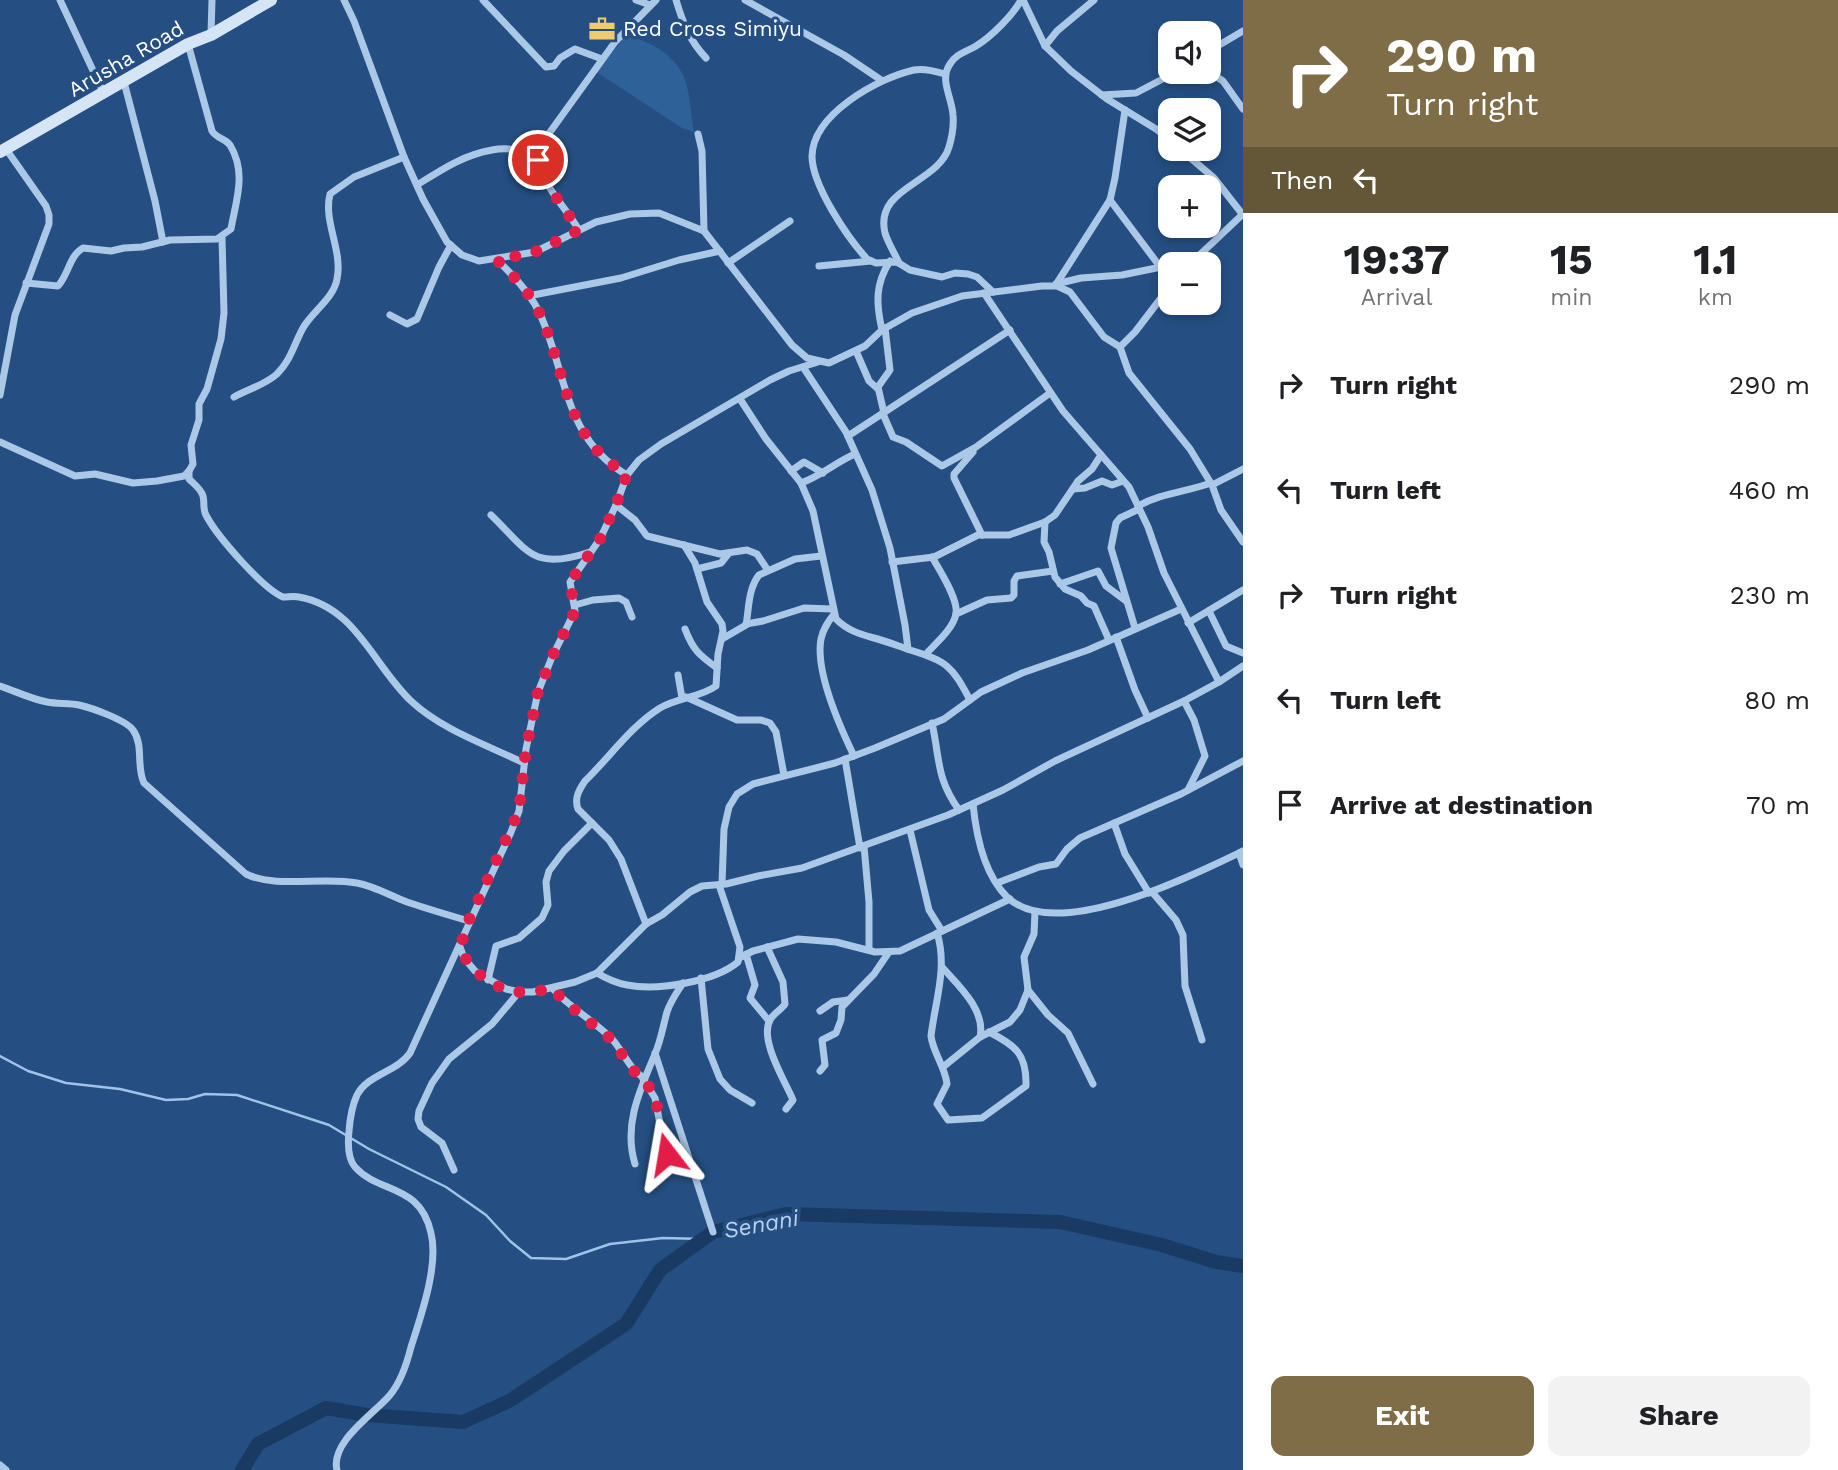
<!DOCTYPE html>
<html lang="en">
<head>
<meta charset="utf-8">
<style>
	:root { --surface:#fff; --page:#f2f2f2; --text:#202124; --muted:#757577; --accent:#7e6d46 }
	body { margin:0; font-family:"Work Sans",sans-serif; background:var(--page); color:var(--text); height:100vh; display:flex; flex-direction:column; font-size:26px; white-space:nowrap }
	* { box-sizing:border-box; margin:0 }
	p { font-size:23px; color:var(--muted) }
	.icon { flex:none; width:38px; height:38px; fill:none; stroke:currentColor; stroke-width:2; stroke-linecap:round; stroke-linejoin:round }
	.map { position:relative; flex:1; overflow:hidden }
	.details { display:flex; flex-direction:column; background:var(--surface); width:595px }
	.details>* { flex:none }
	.top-card { background:#7e6d46; color:#fff; overflow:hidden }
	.buttons { position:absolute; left:1158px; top:21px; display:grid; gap:14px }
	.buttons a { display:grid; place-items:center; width:63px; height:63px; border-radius:14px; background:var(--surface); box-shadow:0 4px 10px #0003; font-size:35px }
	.pin { position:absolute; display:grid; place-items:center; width:60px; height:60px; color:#fff; margin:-30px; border:4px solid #fff; border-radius:50%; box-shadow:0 2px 7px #0007 }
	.me { position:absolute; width:77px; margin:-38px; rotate:346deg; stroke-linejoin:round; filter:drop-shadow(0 0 5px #0008) }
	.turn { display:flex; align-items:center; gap:24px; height:147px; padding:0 28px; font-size:32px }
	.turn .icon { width:91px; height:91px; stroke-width:2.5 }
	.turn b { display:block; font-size:49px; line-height:60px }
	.then { display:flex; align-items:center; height:66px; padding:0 28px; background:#0003; gap:14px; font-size:26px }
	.eta { display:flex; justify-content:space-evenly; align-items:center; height:119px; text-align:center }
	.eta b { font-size:42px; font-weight:700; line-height:49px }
	.cta { display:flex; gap:14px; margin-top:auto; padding:14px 28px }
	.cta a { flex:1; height:80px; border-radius:14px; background:var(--accent); color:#fff; font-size:28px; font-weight:700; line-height:80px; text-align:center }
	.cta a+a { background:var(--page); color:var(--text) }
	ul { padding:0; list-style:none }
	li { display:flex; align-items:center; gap:21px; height:105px; padding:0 28px }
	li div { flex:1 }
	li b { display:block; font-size:26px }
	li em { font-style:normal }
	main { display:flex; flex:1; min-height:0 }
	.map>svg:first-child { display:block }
</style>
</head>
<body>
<main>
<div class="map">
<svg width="1243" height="1470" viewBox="0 0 1243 1470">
	<rect width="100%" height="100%" fill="#254f82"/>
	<path fill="#2f6199" d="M 627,35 C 650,42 673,53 684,77 C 690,91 691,117 694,132 L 682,128 L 595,71 Z"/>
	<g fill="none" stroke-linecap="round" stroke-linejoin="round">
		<path stroke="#a0c3e8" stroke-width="2.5" d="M 0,1056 L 28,1071 L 66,1083 L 120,1089 L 166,1100 L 188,1099 L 205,1094 L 237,1095 L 329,1125 L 369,1149 L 446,1187 L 486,1215 L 510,1241 L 531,1258 L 566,1259 L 610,1244 L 663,1238 L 704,1239"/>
		<path stroke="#193a62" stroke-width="14" d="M 242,1470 L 258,1444 L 326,1408 L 367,1415 L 463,1422 L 511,1400 L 626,1324 L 660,1270 L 713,1232 L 786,1214 L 1060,1222 L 1162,1245 L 1216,1262 L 1243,1266"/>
		<g stroke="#acc8e7" stroke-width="7">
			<path d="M 60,0 L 104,94"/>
			<path d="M 344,0 L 354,21 L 404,157 L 423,199 L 447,242 L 462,255 L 479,261 L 535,252 L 596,222 L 630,214 L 659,213 L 704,231 L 792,345 L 807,358 L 829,363 L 865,346 L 882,330 L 912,313 L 962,296 L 1042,286 L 1057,286 L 1070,292 L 1104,337 L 1120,347 L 1135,332 L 1171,285"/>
			<path d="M 483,0 L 546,67 L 554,66 L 560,58 L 575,49 L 602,59"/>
			<path d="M 636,0 L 650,5"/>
			<path d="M 676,0 C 683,23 689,40 706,58"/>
			<path d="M 745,0 L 844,55 L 881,80"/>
			<path d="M 1023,0 L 1045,46 L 1071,71 L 1107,99 L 1156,129 L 1171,141"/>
			<path d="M 211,34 L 212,0"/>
			<path d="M 1045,46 L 1057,31 L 1094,0"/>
			<path d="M 1209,51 L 1243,31"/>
			<path d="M 1209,72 L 1223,81 L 1243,109"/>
			<path d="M 945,74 C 935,71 924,68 914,70 C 878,78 813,114 812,156 C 812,185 847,237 867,259 L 876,263 L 897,262 L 910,270 L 942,277 L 955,273 L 968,274 L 977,277 L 993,292"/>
			<path d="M 124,82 L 155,201 L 163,242"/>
			<path d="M 1102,95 L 1136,93 L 1176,72"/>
			<path d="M 698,134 L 702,151 L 704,231"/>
			<path d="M 537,144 C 538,185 559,197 579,230"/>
			<path d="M 1180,149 L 1214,178 L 1243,215"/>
			<path d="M 417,185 C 441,170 463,155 492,150 C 519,145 516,158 545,139 L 615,42 L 656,0"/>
			<path d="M 1110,200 L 1161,268"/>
			<path d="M 497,260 C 513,275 531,294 540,314 C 567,373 564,439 627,475"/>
			<path d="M 728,263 L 790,221"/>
			<path d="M 899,263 C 895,254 888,243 885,233 C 874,187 938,184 949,147 C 952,137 954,126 953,115 C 952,97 939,80 950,64 C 957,53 966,52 976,46 C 991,37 1013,15 1021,0"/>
			<path d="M 1175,264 L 1194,259"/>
			<path d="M 1190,264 L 1243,214"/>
			<path d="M 819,266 L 871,261"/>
			<path d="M 26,283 L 58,286 C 69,274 69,256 83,248 L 111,251 L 124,248 L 142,247 L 170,240 L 217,239 L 231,229 C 236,200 247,173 230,145 C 225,138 217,139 212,131 L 188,44"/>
			<path d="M 1057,283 L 1110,200 L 1115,178 L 1125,110"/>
			<path d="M 1056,284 L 1081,278 L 1122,275 L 1171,265"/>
			<path d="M 984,293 L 1063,411 L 1129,487 L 1148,527 L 1164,573 L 1219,682"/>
			<path d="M 528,296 L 621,278 L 679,260 L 720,251"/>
			<path d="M 390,315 L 407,324 L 417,319 L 439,267 L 451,245"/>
			<path d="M 882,330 C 876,304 875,284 890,261"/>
			<path d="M 1120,347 L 1129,373 L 1190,449 L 1212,485 L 1221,510 L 1243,542"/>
			<path d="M 856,351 L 869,381 L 878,389"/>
			<path d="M 803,367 L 846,432 L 872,490 L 890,548 L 905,625 L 908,649"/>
			<path d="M 0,395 L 15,315 L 49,224 L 49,215 L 46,206 L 6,149"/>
			<path d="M 234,397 C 248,389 265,385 277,374 C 291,360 294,344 303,328 C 312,312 334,298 337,279 C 343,250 323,222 330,194 L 354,177 L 404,157"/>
			<path d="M 740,399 L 766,439 L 801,483 L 813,511 L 836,619 C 847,630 859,634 874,638 C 886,641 898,646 910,650 C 947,661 952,666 970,700"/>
			<path d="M 884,413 L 878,387 L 890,370 L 885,328"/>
			<path d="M 883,414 L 893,437 L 906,442 L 942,466 L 976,447 L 1050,393"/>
			<path d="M 848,436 L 1010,330"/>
			<path d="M 0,442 L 75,476 L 95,474 L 133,483 L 157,481 L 184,476 L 189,471 L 193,464 L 191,445 L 199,420 L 199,404 L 207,389 L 221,339 L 224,313 L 222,238"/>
			<path d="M 973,452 L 954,474 L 954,478 L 982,535"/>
			<path d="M 189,471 L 189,479 C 194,484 201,489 203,496 C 205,503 202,510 207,517 C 218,537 263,589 283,597 C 289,597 294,596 299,597 C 356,607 373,665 411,701 C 442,730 487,745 524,763"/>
			<path d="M 791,471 L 804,462 L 823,473"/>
			<path d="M 801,483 C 821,476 836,462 855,454"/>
			<path d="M 1212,485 L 1243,469"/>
			<path d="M 1073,489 L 1085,488 L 1102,481 L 1112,485 L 1123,481"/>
			<path d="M 616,505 L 635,520 L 647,536 L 720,554 L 747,550 L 757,554 L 767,569"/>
			<path d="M 1138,506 C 1161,493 1186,492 1211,483"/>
			<path d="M 491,515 C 529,552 533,571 590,552"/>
			<path d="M 1045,522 L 1044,542 L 1049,552 L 1055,577 L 1065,589 L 1081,596 L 1087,603 L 1094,606 L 1109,640"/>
			<path d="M 892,562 L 934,557 L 978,535 L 1009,535 L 1045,522 L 1055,515 L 1078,481 L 1092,469 L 1101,455"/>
			<path d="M 697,569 L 721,563 L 729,553"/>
			<path d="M 1060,584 L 1098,571 L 1106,586 L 1126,601"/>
			<path d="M 575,605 L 593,600 L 619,598 L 626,602 L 632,617"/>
			<path d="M 1209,611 L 1226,646 L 1243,653"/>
			<path d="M 834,614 C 828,622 823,629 821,639 C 815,671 840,727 854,756"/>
			<path d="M 956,614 L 987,600 L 1011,598 L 1014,595 L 1014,581 L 1017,576 L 1053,571"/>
			<path d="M 1188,623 L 1243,590"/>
			<path d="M 746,624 L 763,621 L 804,608 L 832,609"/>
			<path d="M 1135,628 L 1111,548 L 1116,523 L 1120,518 L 1139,509"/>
			<path d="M 685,629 C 693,650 699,655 717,668"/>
			<path d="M 1116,637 L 1135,690 L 1148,718"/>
			<path d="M 722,639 L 746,625 C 749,609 748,589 759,575 L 795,559 L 821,556"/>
			<path d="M 926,654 C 936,643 953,629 956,614 C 959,600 939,569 932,557"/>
			<path d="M 678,675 L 682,698"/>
			<path d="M 0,686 C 15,691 31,699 47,702 C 57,704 69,703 79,705 C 92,708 126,720 133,730 C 144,745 136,767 144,783 L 246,874 C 277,889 323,876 357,883 C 374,886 391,896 407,902 C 428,909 448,915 469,921"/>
			<path d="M 686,697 L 737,720 L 761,720 L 770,723 L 776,732 L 784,775"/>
			<path d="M 1184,701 L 1194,720 L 1205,756 L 1188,790"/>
			<path d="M 932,723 C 940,759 936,778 959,810"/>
			<path d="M 845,759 L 860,848"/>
			<path d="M 973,804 C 976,835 984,874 1007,897 C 1056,944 1193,875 1243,851"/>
			<path d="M 1114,823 L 1125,854 L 1149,893"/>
			<path d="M 910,830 L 929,910 L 942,931"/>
			<path d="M 864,846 L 869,902 L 869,950"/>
			<path d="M 1239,853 L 1243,865"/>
			<path d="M 997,883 L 1039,867 L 1056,864 L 1067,849 L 1080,838 L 1181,794 L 1243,761"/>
			<path d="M 722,884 L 724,829 L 729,807 L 737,794 L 753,784 L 835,763 L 875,748 L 944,719 L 981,692 L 1022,673 L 1088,650 L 1181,609"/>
			<path d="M 1152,892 L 1176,920 L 1183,935 L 1185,986 L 1202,1040"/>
			<path d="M 646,924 L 621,859 L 609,840 L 578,809 C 574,798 579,790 585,781 C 609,758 631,726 660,708 C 677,698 701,697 716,686 L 718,654 L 723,631 L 722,624 L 707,602 L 695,563 L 684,545"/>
			<path d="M 937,933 C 948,967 935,1002 931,1036 C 933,1053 945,1066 947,1084 L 937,1104 L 948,1120 L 982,1118 L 1026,1086 C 1027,1054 1015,1045 989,1032"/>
			<path d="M 460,947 L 464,958 L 475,971 L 506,989 L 519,992 L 533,992 L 575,982 L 597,973 L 646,924 L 662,915 L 690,892 L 702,886 L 726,884 L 758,876 L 802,868 L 948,815 L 1003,790 L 1055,761 L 1184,701 L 1219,682 L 1243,666"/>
			<path d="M 767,947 L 783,982 L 785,1004 C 781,1010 773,1014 770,1020 C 759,1040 785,1081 793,1100 L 786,1109"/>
			<path d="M 746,954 L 755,985 L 750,998 L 769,1021"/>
			<path d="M 739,958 L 753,951 L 798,939 L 836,942 L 875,952 L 900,951 L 1010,899"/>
			<path d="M 942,967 C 958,985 986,1010 980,1037"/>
			<path d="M 597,973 C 607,979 616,983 627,985 C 657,991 714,982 738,962 L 740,947 L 719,885"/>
			<path d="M 701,978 L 708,1049 L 720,1079 L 730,1090 L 752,1103"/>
			<path d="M 488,980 L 496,946 L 519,938 L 542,918 L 548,905 L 546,882 L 549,871 L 564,851 L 592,823"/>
			<path d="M 552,988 C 570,1008 593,1020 612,1039 C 623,1051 629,1069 644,1078"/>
			<path d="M 1028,990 L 1048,1015 L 1068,1033 L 1093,1084"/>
			<path d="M 820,1011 L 833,1002 L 848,1000"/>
			<path d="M 655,1053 L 713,1232"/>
			<path d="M 943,1067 L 980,1037 L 1010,1022 L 1020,1010 L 1028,990 L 1024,957 L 1034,934 L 1035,912"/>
			<path d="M 820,1071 L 825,1065 L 822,1040 L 836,1033 L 841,1020 L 842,1007 L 874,974 L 889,952"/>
			<path d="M 643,1079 L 655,1098 L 668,1165"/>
			<path d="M 635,1164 C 623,1125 640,1090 655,1054 C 661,1040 663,1026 667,1012 C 670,1002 677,992 683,983"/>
			<path d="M 454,1170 L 442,1143 L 421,1127 L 418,1119 L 419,1111 L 432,1083 L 449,1059 L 492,1024 L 519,992"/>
			<path d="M 0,1465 L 6,1470"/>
			<path d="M 337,1470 C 330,1442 374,1414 390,1395 C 400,1383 407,1363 411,1347 C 421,1316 439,1265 431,1233 C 420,1183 379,1194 355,1167 C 347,1158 348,1141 349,1131 C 350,1118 352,1106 357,1095 C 368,1074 397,1072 410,1053 L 511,832 L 519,811 L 526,749 L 538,692 L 552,657 L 575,611 L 570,582 L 600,539 L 616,505 L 627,475 L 639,460 L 661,444 L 770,380 L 789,371 L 818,362"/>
		</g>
		<path stroke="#d6e5f6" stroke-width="12" d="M 0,152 L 188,44 L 211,35 L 271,0"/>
	</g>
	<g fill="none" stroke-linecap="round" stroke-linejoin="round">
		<path stroke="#e11d48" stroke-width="12" stroke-dasharray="0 21.6" d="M 538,160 L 544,180 L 579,230 L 535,252 L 497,260 C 513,275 531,294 540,314 C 567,373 564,439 627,474 L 616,505 L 600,539 L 570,582 L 575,611 L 552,657 L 538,692 L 526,749 L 519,811 L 469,920 L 460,947 C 469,971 493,989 519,992 C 530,994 542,990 552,988 L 566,1003 L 611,1039 L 634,1071 L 644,1078 L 655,1098 L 667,1154"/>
	</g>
	<defs>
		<g id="office-bare" transform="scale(2.1)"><path d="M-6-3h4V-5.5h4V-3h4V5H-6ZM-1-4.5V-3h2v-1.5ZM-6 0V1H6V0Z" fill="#f1c970" stroke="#254f82" stroke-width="2.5" paint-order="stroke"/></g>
	</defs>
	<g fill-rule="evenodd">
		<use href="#office-bare" x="602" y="29"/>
	</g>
	<g text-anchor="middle" stroke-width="7" stroke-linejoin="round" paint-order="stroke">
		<g font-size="21" fill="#fff" stroke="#254f82" text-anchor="start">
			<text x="623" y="36">Red Cross Simiyu</text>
		</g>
		<g font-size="21" fill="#fff" stroke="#254f82">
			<text transform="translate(126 59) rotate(-30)" y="7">Arusha Road</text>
		</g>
		<g font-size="23" font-style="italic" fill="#b8d2ef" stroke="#254f82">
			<text transform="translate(761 1224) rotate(-10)" y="8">Senani</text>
		</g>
	</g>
</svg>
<div class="buttons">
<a><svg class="icon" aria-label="sound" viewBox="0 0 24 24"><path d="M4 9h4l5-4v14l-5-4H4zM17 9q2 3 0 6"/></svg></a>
<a><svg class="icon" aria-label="layers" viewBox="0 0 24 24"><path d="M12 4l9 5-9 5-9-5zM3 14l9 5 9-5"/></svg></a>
<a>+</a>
<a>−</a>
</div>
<div class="pin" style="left:538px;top:160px;background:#d93025"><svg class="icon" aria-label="arrive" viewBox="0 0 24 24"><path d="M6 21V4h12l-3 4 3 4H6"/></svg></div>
<svg class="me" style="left:667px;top:1154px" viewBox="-20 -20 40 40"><path d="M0-17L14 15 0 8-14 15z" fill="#e11d48" stroke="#fff" stroke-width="4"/></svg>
</div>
<section class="details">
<div class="top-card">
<div class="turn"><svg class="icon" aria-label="right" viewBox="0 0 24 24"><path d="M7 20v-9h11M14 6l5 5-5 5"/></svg><div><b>290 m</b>Turn right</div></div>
<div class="then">Then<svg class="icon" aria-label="left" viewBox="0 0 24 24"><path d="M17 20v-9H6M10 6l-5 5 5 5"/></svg></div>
</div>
<div class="eta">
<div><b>19:37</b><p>Arrival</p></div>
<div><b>15</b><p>min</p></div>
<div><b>1.1</b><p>km</p></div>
</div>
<ul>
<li><svg class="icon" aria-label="right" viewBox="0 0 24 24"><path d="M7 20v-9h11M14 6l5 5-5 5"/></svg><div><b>Turn right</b></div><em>290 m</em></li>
<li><svg class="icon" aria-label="left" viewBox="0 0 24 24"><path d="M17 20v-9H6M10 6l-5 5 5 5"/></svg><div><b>Turn left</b></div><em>460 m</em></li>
<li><svg class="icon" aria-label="right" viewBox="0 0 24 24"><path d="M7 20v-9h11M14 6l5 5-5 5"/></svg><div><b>Turn right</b></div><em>230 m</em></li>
<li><svg class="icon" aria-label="left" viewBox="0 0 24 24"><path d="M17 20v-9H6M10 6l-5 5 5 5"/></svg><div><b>Turn left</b></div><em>80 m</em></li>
<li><svg class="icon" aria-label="arrive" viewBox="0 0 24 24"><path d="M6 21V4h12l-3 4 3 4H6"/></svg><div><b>Arrive at destination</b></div><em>70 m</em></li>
</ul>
<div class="cta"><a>Exit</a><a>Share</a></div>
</section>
</main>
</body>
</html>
